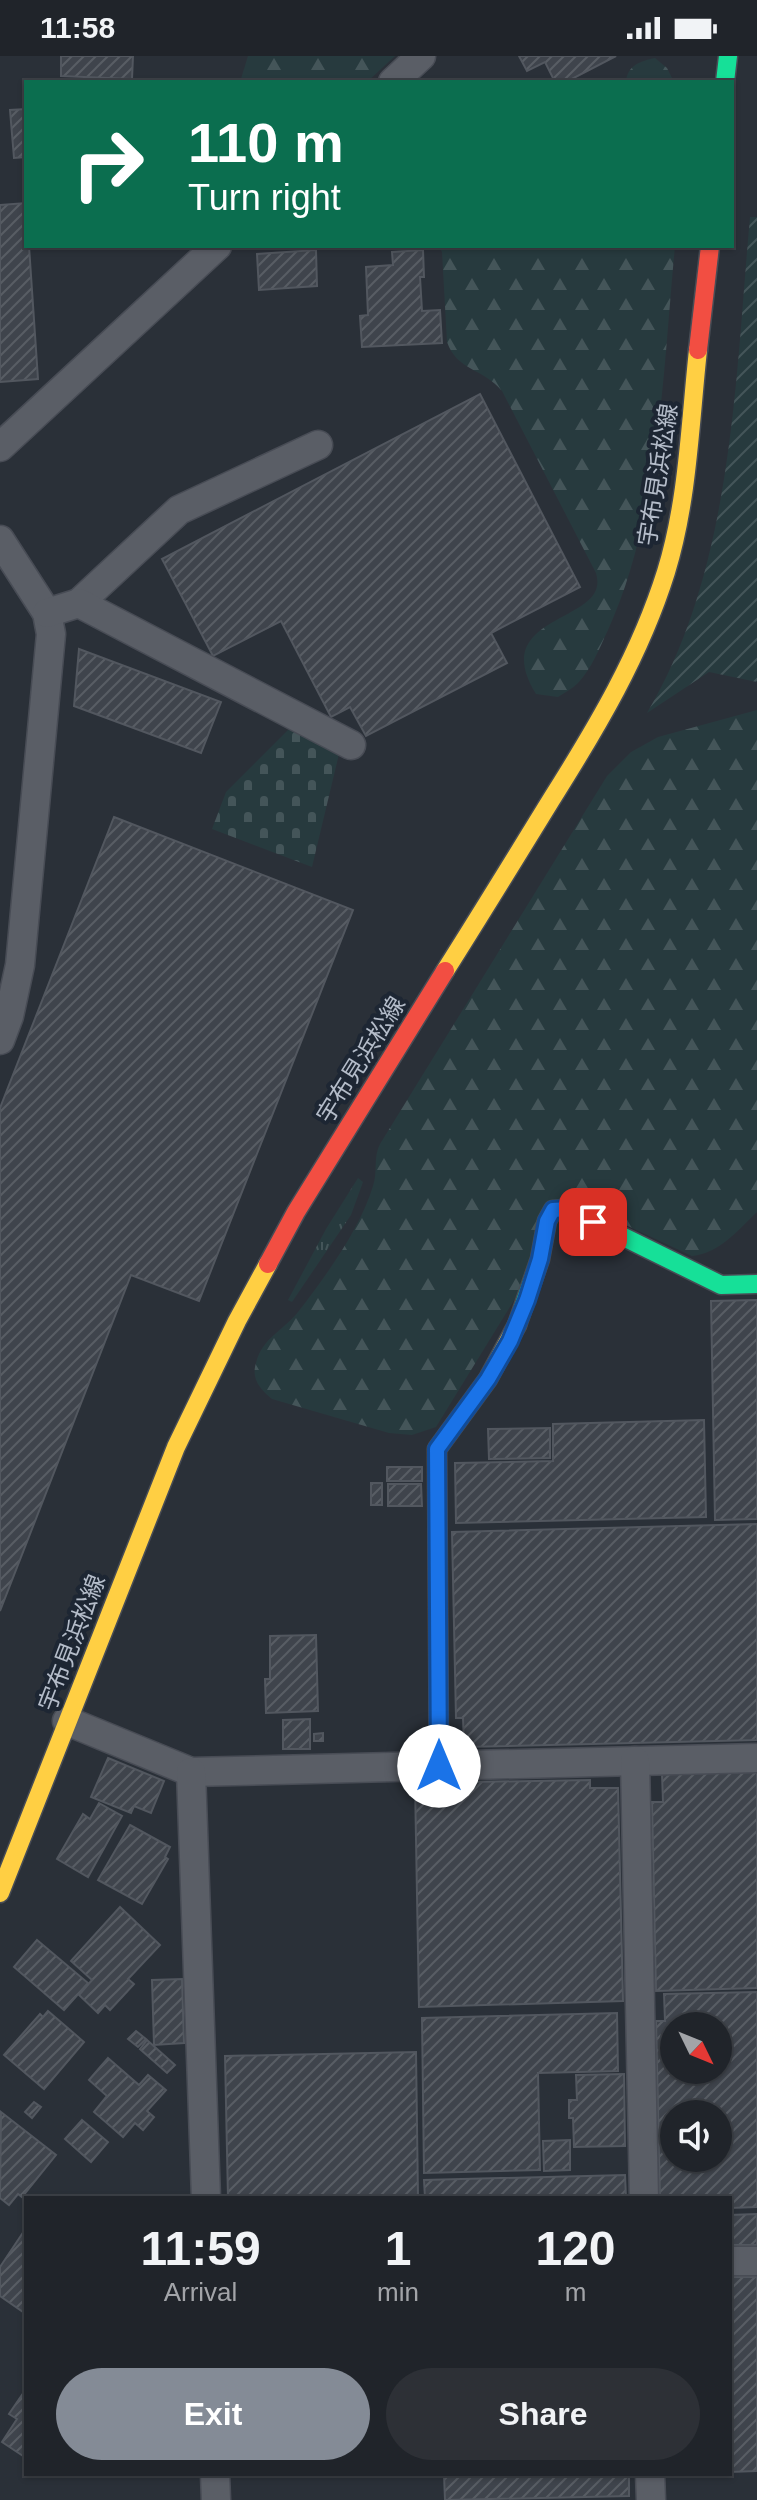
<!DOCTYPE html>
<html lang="en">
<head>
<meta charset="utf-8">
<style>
	:root { --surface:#20242a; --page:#2d3036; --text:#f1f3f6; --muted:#a2a4a8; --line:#3d4147; --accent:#848b96 }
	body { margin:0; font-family:Helvetica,"Noto Sans JP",sans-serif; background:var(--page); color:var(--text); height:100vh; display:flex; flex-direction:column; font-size:30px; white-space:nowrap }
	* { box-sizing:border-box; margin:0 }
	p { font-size:26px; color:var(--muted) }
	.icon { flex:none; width:44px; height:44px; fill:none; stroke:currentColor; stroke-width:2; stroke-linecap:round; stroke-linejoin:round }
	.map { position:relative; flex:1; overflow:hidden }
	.sheet { position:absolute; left:24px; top:2140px; width:708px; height:280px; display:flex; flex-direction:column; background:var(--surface); border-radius:0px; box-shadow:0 2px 6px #0004,0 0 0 2px var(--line) }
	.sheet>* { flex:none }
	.guide { position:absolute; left:24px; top:24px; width:710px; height:168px; border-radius:0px; box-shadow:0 2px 6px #0004,0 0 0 2px var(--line); background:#0b6e4f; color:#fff; overflow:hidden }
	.needle { width:52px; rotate:133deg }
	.fabs { position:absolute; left:660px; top:1956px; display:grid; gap:16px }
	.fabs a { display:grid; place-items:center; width:72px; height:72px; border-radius:50%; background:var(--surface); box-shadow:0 2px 6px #0004,0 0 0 2px var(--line); font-size:40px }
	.pin { position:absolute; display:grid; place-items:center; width:68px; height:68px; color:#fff; margin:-34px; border-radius:16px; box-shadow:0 4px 12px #0006 }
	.me { position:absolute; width:88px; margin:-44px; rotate:0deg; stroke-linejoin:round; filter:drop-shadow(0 0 6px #0008) }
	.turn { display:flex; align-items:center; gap:28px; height:168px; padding:0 32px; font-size:36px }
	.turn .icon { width:104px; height:104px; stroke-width:2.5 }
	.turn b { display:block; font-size:56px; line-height:68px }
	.eta { display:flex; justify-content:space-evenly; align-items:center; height:136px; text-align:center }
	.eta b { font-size:48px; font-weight:700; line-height:56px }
	.cta { display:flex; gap:16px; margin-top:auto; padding:16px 32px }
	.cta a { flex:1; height:92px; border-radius:48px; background:var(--accent); color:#fff; font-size:32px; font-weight:700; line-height:92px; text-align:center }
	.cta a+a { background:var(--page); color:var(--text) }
	.status { display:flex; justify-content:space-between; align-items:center; height:56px; padding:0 40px; background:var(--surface); direction:ltr }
	.status svg { height:22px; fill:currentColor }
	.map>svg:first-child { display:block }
</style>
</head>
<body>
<div class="status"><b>11:58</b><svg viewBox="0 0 49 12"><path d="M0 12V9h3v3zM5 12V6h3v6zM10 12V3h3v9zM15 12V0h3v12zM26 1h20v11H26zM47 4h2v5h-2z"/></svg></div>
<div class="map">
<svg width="757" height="2444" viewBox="0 0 757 2444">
	<defs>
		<pattern id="grass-tufts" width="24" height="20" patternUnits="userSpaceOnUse" patternTransform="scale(2)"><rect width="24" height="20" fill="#273a3e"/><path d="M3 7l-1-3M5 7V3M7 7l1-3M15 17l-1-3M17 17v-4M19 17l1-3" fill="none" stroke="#445559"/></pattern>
		<pattern id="forest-firs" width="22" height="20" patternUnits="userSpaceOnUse" patternTransform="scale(2)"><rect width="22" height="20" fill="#273a3e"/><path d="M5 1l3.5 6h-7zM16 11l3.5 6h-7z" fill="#445559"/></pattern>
		<pattern id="cemetery-stones" width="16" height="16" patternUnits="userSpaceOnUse" patternTransform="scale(2)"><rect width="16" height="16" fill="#273a3e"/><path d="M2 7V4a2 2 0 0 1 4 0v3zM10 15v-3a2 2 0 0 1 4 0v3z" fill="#445559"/></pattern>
		<pattern id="garden-furrows" width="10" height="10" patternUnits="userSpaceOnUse" patternTransform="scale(2)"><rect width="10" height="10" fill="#273a3e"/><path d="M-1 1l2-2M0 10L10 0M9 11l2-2" fill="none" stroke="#445559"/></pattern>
		<pattern id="building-hatch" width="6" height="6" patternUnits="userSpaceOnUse" patternTransform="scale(2)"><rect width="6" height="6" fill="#3f444c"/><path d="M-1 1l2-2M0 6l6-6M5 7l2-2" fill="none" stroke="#585d64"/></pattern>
	</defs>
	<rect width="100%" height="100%" fill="#2a3038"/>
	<path fill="url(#grass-tufts)" d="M 358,1122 L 363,1126 L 351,1159 L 292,1246 L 288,1244 L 326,1173 Z"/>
	<g fill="url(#forest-firs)">
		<path d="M 248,0 L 395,0 L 367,26 L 240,26 Z"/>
		<path d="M 655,2 L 667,12 L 674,26 L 626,26 C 627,9 641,5 655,2 Z"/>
		<path d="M 439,190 L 675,190 C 663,315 660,459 608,574 C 599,593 592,612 578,627 C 572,633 564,637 558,641 L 536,638 C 490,564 591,566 597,530 C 598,526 597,521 596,517 L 502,335 C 483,312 457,315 447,286 L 442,196 Z"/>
		<path d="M 757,654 L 757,1156 C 737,1175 720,1197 692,1200 L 570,1143 L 516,1241 L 436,1371 L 412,1379 L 389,1377 L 272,1343 C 260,1333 251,1323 256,1307 C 262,1282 284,1274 298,1256 C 326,1220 360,1173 373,1130 C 378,1115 373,1101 380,1088 L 607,720 L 631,696 L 658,681 Z"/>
	</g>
	<path fill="url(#cemetery-stones)" d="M 290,672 L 339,698 L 312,811 L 212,773 L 226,736 Z"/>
	<path fill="url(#garden-furrows)" d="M 750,161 L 757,161 L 757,626 L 709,616 L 647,657 C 733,512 735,325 750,161 Z"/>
	<g fill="url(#building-hatch)" stroke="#52575f" stroke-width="2" fill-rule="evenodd">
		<path d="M 61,0 L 133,0 L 132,23 L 61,20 Z"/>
		<path d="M 519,0 L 616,0 L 566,26 L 555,26 L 545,6 L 527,15 Z"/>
		<path d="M 26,53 L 26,101 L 14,102 L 10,54 Z"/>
		<path d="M 26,147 L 26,190 L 29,190 L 38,323 L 0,326 L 0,149 Z"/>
		<path d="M 316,194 L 317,230 L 259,234 L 257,198 Z"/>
		<path d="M 423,194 L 424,221 L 420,221 L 422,255 L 440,254 L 442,287 L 362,291 L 360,260 L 368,259 L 366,211 L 393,209 L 392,196 Z"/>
		<path d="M 480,338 L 580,531 L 491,577 L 507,607 L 366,680 L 350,651 L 331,661 L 281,565 L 213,600 L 162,503 Z"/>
		<path d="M 79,593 L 221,646 L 201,697 L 74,650 Z"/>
		<path d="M 114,761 L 353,854 L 199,1245 L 131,1219 L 0,1555 L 0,1052 Z"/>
		<path d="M 757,1244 L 757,1463 L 715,1464 L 711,1245 Z"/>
		<path d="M 704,1364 L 706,1461 L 456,1467 L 455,1407 L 553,1405 L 553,1368 Z"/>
		<path d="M 550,1372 L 550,1402 L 489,1403 L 488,1373 Z"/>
		<rect x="387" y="1411" width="35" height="14"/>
		<rect x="371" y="1427" width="11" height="22"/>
		<path d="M 388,1428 L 421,1428 L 422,1450 L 388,1450 Z"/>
		<path d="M 757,1468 L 757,1684 L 464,1691 L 463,1662 L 456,1662 L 452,1476 Z"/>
		<path d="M 316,1579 L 318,1655 L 266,1657 L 265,1623 L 270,1623 L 270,1580 Z"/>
		<path d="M 310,1663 L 310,1693 L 283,1693 L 283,1664 Z"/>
		<path d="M 323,1677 L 323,1685 L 314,1685 L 314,1678 Z"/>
		<path d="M 108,1702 L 164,1725 L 151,1757 L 134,1750 L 131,1757 L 91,1741 Z"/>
		<path d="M 757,1715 L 757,1932 L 656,1935 L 652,1746 L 663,1746 L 662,1718 Z"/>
		<path d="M 590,1724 L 590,1732 L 618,1732 L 623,1945 L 419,1951 L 415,1727 Z"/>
		<path d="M 99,1747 L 122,1760 L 88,1821 L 57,1803 L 83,1758 L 90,1763 Z"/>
		<path d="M 130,1769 L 170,1791 L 165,1801 L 168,1803 L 142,1848 L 98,1824 Z"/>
		<path d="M 120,1851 L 160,1889 L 128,1923 L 134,1928 L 110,1954 L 105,1949 L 98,1957 L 79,1939 L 92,1924 L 71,1905 Z"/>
		<path d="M 37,1884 L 88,1927 L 64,1954 L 14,1911 Z"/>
		<path d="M 182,1923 L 184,1987 L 154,1989 L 152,1924 Z"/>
		<path d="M 757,1936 L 757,2151 L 730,2152 L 730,2142 L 660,2142 L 656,1965 L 665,1965 L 664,1938 ZM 674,1970 L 718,1970 L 718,2014 L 674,2014 ZM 674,2058 L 718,2058 L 718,2102 L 674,2102 Z"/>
		<path d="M 48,1955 L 84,1986 L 44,2033 L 4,1999 L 40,1958 L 43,1961 Z"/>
		<path d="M 617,1957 L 618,2015 L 538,2017 L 540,2114 L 424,2117 L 422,1962 Z"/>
		<path d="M 136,1975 L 146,1983 L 138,1991 L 128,1983 Z"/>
		<path d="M 147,1984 L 175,2009 L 167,2017 L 140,1993 Z"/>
		<path d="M 416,1996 L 418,2142 L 228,2142 L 225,2000 Z"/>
		<path d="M 108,2002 L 139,2029 L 148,2019 L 166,2034 L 147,2055 L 154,2061 L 143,2074 L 135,2067 L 123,2081 L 94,2056 L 107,2040 L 89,2024 Z"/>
		<path d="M 624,2018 L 625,2090 L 574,2091 L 573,2062 L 569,2062 L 569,2044 L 577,2044 L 576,2019 Z"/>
		<path d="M 34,2046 L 41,2051 L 32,2062 L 25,2056 Z"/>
		<path d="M 1,2056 L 56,2099 L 22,2141 L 18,2138 L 9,2149 L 0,2142 Z"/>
		<path d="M 82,2064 L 108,2086 L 91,2106 L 65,2083 Z"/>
		<path d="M 570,2084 L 570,2114 L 544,2115 L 543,2085 Z"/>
		<path d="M 625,2119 L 626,2142 L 425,2142 L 424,2124 Z"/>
		<path d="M 757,2158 L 757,2189 L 730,2189 L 730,2159 Z"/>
		<path d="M 26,2172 L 26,2258 L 0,2240 L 0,2211 Z"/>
		<path d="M 730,2221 L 757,2221 L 757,2415 L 730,2416 Z"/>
		<path d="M 26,2333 L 26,2402 L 2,2386 L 17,2363 L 9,2358 Z"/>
		<path d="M 444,2418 L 629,2418 L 629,2440 L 445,2444 Z"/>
	</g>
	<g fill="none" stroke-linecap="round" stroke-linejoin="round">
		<g stroke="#484c55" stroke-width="31">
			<g id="street">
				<path d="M 393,26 L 421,0"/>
				<path d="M 0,391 L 217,190"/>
				<path d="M 0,484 L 47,557 L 51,578 L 20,909 L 9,960 L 0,984"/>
				<path d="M 79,547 L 179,454 L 318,389"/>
				<path d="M 47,557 L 79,547 L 351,689"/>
				<path d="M 67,1665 L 191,1716 L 757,1702"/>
				<path d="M 635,1705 L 644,2142"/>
				<path d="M 191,1716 L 206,2142"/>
				<path d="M 730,2205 L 757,2205"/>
				<path d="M 215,2418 L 216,2444"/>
				<path d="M 650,2418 L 651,2444"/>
			</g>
		</g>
		<g stroke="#484c55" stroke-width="21">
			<g id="fast">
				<path d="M 725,26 L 728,0"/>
				<path d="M 517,1269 L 540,1203 L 547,1165 L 553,1154 L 567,1153 L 721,1229 L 757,1228"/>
			</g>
		</g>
		<g stroke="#484c55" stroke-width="21">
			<g id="slow">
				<path d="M 445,915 C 481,858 516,801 551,744 C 597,671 640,599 666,516 C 688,445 690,367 698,294"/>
				<path d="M 439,1710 L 437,1393 L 488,1323 L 517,1269"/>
				<path d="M 0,1837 L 176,1391 L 237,1265 L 268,1208"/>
			</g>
		</g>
		<g stroke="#484c55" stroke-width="21">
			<g id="jam">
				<path d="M 698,294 L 710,190"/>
				<path d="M 268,1208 L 296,1156 L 445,915"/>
			</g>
		</g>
		<use href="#street" stroke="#5a5e66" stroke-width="28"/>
		<use href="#fast" stroke="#16e098" stroke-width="18"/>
		<use href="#slow" stroke="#ffcf43" stroke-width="18"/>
		<use href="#jam" stroke="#f24e42" stroke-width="18"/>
	</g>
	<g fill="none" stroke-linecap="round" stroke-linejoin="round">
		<g stroke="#114b97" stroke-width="20">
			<path id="route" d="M 439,1710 L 437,1393 L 488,1323 L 510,1285 L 527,1244 L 540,1203 L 547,1165 L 553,1154 L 567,1153 L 593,1166"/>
		</g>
		<use href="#route" stroke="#1a73e8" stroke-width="14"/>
	</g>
	<g text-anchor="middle" stroke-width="8" stroke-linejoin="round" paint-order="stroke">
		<g font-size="24" fill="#b4bcc9" stroke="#1d2633">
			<text transform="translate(658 419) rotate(-81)" y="8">宇布見浜松線</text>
			<text transform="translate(361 1004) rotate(-58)" y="8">宇布見浜松線</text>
			<text transform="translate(72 1587) rotate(-69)" y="8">宇布見浜松線</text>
		</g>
	</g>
</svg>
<div class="fabs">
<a><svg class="needle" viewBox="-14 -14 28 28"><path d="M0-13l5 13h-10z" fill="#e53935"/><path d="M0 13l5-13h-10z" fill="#a2a4a8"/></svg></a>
<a><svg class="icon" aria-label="sound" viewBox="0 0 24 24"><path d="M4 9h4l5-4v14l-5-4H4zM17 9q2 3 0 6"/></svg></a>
</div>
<div class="pin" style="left:593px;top:1166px;background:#d93025"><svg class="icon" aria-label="arrive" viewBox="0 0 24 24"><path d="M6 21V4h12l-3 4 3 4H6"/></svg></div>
<svg class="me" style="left:439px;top:1710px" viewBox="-20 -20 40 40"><circle r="19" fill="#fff"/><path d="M0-13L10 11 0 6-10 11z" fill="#1a73e8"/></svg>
<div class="guide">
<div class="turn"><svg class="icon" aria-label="right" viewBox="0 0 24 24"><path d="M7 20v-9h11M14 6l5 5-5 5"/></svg><div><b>110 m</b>Turn right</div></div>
</div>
<section class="sheet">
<div class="eta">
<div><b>11:59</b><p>Arrival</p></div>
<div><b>1</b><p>min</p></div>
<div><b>120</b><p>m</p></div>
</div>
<div class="cta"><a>Exit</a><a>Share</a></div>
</section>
</div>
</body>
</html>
